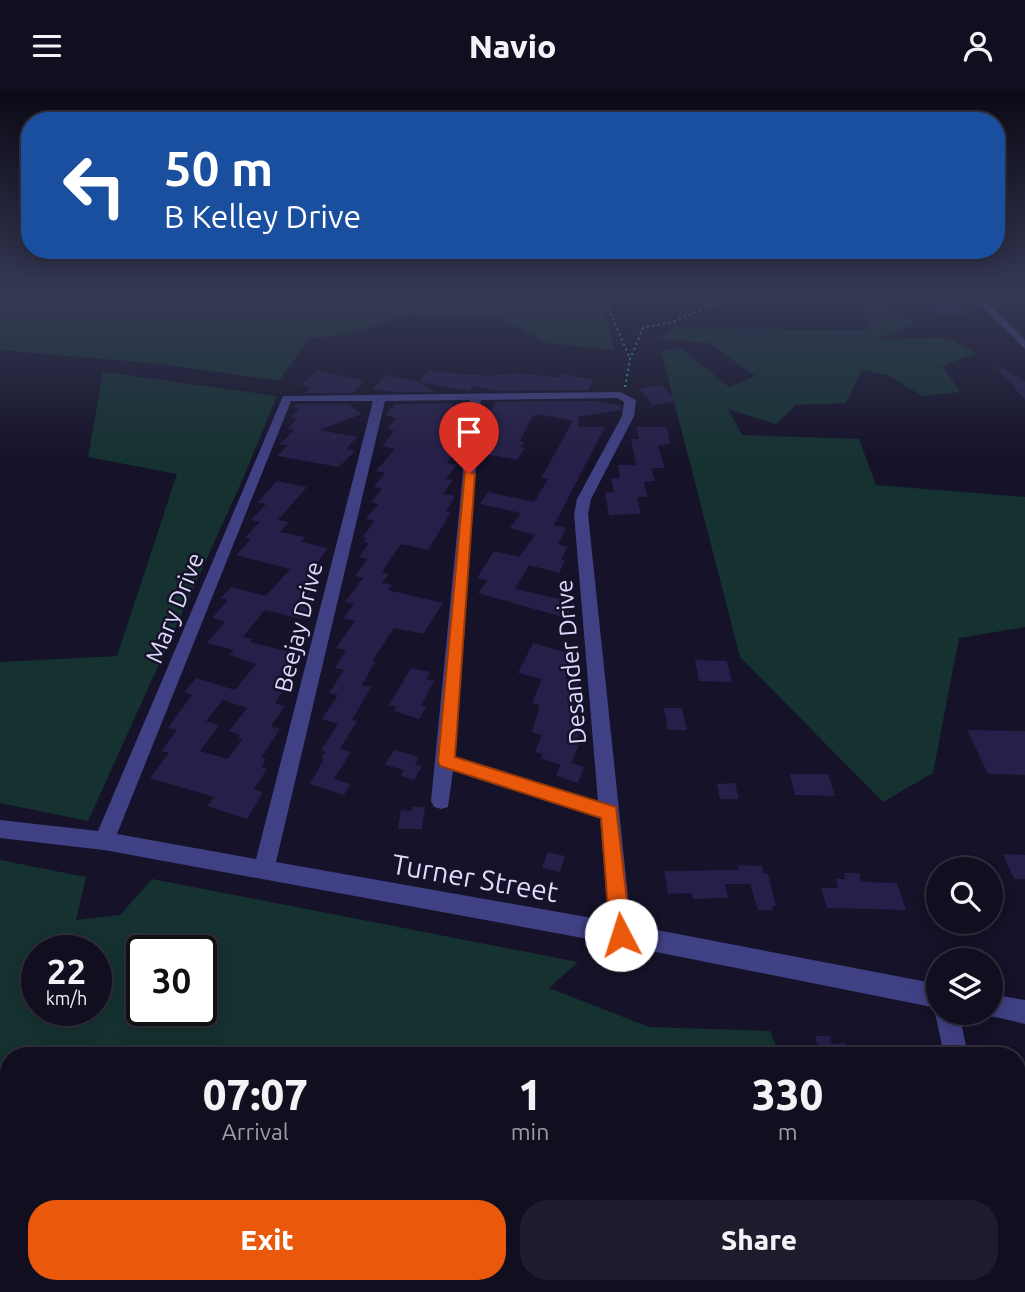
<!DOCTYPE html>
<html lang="en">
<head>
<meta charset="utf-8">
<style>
	:root { --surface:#100e1f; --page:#1e1c2c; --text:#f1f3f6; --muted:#9c9ca4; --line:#302e3d; --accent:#ea580c }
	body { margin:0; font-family:Ubuntu,sans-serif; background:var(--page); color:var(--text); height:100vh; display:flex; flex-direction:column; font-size:26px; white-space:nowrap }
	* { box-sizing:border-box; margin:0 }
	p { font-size:23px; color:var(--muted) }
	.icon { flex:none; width:38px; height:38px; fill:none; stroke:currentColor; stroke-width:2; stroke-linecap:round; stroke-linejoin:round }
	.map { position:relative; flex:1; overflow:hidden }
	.side { position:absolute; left:0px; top:956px; width:1026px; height:247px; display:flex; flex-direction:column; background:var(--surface); border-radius:28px 28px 0 0; box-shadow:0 4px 18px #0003,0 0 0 2px var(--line) }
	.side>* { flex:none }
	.banner { position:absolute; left:21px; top:21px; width:984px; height:147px; border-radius:28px; box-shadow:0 4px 18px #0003,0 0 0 2px var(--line); background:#1a4fa0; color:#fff; overflow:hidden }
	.buttons { position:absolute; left:926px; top:766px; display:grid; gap:14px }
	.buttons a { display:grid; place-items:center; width:77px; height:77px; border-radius:50%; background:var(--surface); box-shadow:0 4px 18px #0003,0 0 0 2px var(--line); font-size:35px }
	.speed { position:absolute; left:21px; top:844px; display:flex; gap:14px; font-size:35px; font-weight:700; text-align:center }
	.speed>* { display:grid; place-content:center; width:91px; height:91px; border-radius:50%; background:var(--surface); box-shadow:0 4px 18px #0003,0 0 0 2px var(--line); line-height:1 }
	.speed small { font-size:18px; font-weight:400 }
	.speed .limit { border:4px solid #111; border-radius:10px; background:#fff; color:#111 }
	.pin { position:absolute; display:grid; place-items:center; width:60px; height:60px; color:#fff; margin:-72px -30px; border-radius:50% 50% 50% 0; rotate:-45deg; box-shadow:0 0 7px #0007 }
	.pin .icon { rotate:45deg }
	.me { position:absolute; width:77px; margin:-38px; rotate:355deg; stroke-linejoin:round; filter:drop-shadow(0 0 5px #0008) }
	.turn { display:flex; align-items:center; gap:24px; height:147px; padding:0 28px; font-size:32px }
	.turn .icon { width:91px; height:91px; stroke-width:2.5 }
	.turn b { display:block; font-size:49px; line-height:60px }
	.eta { display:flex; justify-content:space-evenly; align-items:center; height:119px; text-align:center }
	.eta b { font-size:42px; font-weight:800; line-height:49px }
	.primary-button { display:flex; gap:14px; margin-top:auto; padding:14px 28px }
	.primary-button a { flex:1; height:80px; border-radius:28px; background:var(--accent); color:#fff; font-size:28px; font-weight:800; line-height:80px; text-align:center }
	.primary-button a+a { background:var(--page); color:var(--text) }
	header { display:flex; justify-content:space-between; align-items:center; height:91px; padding:0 28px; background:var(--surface); font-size:32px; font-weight:800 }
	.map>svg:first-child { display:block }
</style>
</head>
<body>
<header><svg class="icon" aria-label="menu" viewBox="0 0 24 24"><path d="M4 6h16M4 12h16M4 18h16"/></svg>Navio<svg class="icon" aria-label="person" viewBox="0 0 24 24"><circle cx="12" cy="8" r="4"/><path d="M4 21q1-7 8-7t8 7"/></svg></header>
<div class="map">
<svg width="1025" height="1201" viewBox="0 0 1025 1201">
	<rect width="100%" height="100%" fill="#151229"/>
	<g fill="#153230" fill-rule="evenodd">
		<path d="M 0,202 L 601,202 L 614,259 L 547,252 L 502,228 L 410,223 L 344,244 L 309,247 L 279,290 L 161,273 L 0,259 Z"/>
		<path d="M 876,212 L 916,232 L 878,248 L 948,247 L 977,262 L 942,275 L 960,301 L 922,305 L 888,284 L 862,279 L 846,312 L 796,314 L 776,333 L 728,318 L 742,344 L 859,348 L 876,394 L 1025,406 L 1025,536 L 959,547 L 933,682 L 883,711 L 740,566 L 661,260 L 681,257 L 729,296 L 755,285 L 709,252 L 661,248 L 673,238 L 870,239 L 862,215 Z"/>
		<path d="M 103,281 L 277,305 L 242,390 L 88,730 L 0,712 L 0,571 L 117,565 L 177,383 L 88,366 Z"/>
		<path d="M 0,769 L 86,786 L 76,829 L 120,824 L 152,788 L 578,871 L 549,897 L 649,936 L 770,940 L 780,964 L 9,964 L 9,1194 L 796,1194 L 798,1201 L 0,1201 ZM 37,859 L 96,859 L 96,919 L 37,919 ZM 142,859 L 201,859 L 201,919 L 142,919 Z"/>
	</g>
	<g fill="#261f49" fill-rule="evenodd">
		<path d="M 919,202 L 954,203 L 973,224 L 937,223 Z"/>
		<path d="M 997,274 L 1025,290 L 1025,309 L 996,275 Z"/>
		<path d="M 317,280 L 365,289 L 353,302 L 305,302 L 310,296 L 301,294 Z"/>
		<path d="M 428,280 L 490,285 L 515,282 L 560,287 L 563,283 L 593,289 L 588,299 L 500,300 L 473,295 L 469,300 L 419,291 L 435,301 L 393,301 L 372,298 L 386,284 L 419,291 Z"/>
		<path d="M 661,294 L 677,310 L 653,314 L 639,298 Z"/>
		<path d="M 593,310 L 621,315 L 620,319 L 578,326 L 579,336 L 605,336 L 554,434 L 566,437 L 558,453 L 568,456 L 561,468 L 565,470 L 559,482 L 529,474 L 515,498 L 569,510 L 568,514 L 572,515 L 566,527 L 478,502 L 487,489 L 477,487 L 494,460 L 519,466 L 535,444 L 510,437 L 521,422 L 480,413 L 488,401 L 534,411 L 548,388 L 541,387 L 573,330 L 538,323 L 532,326 L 520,350 L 524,351 L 521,356 L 525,357 L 517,369 L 486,363 L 495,350 L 486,349 L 494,337 L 487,335 L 493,327 L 488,326 L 495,311 Z"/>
		<path d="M 452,312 L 466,321 L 451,345 L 459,346 L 451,358 L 457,359 L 447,372 L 456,374 L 446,388 L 453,389 L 443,403 L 455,405 L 446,420 L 451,421 L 428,459 L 401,453 L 382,481 L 389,483 L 382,492 L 392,494 L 388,499 L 443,512 L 423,543 L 394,537 L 372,570 L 375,571 L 362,594 L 371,596 L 352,629 L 357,630 L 340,658 L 351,661 L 334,688 L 350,693 L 344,704 L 310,693 L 324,668 L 321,667 L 325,661 L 321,659 L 338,633 L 322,628 L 338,604 L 329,602 L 344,579 L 335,577 L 346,559 L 336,557 L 355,530 L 344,527 L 354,513 L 345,511 L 363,487 L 355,485 L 368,468 L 359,466 L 369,452 L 363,451 L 367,447 L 363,446 L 374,430 L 366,428 L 378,413 L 371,411 L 382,398 L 374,396 L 385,382 L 376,380 L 395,358 L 382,355 L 394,340 L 387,338 L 397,327 L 385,324 L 395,313 Z"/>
		<path d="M 297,313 L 348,313 L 362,323 L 319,339 L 357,346 L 346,358 L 355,360 L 339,376 L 277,365 L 288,354 L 279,354 L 294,339 L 287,338 L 298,327 L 290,326 L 300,317 L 294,316 Z"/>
		<path d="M 636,336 L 667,336 L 670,352 L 658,355 L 665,377 L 651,377 L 655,390 L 644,391 L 647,406 L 637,406 L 641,423 L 609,424 L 605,402 L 614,401 L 611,387 L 620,387 L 618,374 L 636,374 L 631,348 L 639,348 Z"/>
		<path d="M 277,390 L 307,396 L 278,429 L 289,431 L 280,441 L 305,446 L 301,451 L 328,457 L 315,475 L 322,476 L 311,489 L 319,491 L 306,510 L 313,512 L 301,528 L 265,519 L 243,546 L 252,548 L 250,551 L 299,563 L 282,587 L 290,589 L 275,612 L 285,615 L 271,635 L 280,638 L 261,667 L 266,668 L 261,676 L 267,678 L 254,698 L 263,701 L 247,728 L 207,715 L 214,706 L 150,687 L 169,662 L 161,660 L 177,639 L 168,637 L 192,604 L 184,601 L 196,587 L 235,599 L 256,573 L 229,564 L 234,559 L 207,552 L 225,531 L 212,527 L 228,509 L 221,507 L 231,496 L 266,505 L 290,478 L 236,464 L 251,448 L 245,446 L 260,431 L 251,429 L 266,413 L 257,412 ZM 223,609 L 247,617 L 229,640 L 240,644 L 238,647 L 242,649 L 228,668 L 200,660 L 219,634 L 206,630 Z"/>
		<path d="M 533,552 L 575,564 L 565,587 L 579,591 L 571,608 L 582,611 L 572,635 L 581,638 L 578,646 L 582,647 L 571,672 L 584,676 L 578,692 L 556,685 L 560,674 L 541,667 L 543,663 L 535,661 L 542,644 L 532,641 L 540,614 L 532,612 L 542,588 L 518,582 Z"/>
		<path d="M 695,569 L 727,570 L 732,591 L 699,590 Z"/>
		<path d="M 411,577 L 430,581 L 426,588 L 434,590 L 421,615 L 426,616 L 419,628 L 394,620 L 396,616 L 389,614 Z"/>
		<path d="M 664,617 L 682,617 L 687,639 L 668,639 Z"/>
		<path d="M 967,639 L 1025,640 L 1025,684 L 988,683 Z"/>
		<path d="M 394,659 L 419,666 L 415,673 L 422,675 L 414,689 L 401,685 L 404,679 L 385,674 Z"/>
		<path d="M 790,683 L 828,683 L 835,705 L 795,704 Z"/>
		<path d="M 735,692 L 739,708 L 720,708 L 717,693 Z"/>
		<path d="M 412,716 L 425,716 L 422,738 L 398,738 L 401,719 L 411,720 Z"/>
		<path d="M 548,761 L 565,765 L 560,781 L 542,777 Z"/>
		<path d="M 1003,763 L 1025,764 L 1025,788 L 1014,788 Z"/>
		<path d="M 738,774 L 762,775 L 764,783 L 768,783 L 776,815 L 772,815 L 773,819 L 758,819 L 750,793 L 725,793 L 728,807 L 693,808 L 692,802 L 668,803 L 664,780 L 739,779 Z"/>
		<path d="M 844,782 L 859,782 L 861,791 L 897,792 L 906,819 L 827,817 L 821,797 L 838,797 L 836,788 L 845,788 Z"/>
		<path d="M 815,945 L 830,945 L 832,953 L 845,952 L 849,964 L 820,964 Z"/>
	</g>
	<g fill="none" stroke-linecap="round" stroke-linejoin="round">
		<g stroke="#38b5a8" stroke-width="2" stroke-dasharray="2 3.5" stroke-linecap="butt">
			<path d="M 602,202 L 630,268"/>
			<path d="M 625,296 L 630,268 L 643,237 L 672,231 L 742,202"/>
		</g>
		<g fill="#404085" fill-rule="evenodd">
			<path d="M 969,202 L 1025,202 L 1025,205 L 982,205 L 1025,249 L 1025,258 Z"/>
			<path d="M 620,301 L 636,309 L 634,325 L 591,408 L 588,423 L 631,834 L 938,893 L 938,922 L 959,922 L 968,964 L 944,964 L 935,922 L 937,917 L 621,854 L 104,759 L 0,747 L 0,729 L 98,740 L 283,305 ZM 618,307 L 624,311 L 622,325 L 577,408 L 574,423 L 598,710 L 454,665 L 481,309 ZM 470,309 L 431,710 L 434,716 L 441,718 L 448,716 L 453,680 L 600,727 L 609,830 L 276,771 L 385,310 ZM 291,310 L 373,310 L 256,768 L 117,743 Z"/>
			<path d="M 990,903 L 1025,909 L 1025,933 L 982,923 L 990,922 Z"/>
			<path d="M 1017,1036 L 1025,1039 L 1025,1074 L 1017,1071 Z"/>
		</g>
	</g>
	<linearGradient id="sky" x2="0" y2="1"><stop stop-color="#0c0a17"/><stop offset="0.55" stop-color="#353954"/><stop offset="1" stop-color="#353954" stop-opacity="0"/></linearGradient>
	<rect width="1025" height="370" fill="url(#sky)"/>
	<path fill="#ea580c" stroke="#983908" stroke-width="2" d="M 465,380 L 475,383 L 455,666 L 616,716 L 631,844 L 628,850 L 621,853 L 613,850 L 610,844 L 601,727 L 440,675 L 438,670 Z"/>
	<g text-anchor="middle" stroke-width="5" stroke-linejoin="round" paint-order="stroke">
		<g font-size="24" fill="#dedcfd" stroke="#151229">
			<text transform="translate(175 517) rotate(-68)" y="8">Mary Drive</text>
			<text transform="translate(299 536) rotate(-76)" y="8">Beejay Drive</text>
			<text transform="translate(571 571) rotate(-95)" y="8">Desander Drive</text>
		</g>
		<g font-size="28" fill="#dedcfd" stroke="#151229">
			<text transform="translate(475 787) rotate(10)" y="10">Turner Street</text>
		</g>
	</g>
</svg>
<div class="buttons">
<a><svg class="icon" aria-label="search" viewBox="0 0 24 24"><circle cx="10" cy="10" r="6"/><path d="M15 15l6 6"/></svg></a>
<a><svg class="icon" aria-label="layers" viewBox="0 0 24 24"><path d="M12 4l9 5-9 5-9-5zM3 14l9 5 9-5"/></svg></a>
</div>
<div class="speed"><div>22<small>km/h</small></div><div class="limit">30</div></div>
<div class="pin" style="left:469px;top:383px;background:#d93025"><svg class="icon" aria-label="arrive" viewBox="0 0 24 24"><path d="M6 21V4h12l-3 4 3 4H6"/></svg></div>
<svg class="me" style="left:621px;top:844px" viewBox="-20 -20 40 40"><circle r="19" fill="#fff"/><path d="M0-13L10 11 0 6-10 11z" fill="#ea580c"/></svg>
<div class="banner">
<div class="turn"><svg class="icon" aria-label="left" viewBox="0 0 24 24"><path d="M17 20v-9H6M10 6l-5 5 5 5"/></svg><div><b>50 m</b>B Kelley Drive</div></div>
</div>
<section class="side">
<div class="eta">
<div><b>07:07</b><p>Arrival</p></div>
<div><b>1</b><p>min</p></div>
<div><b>330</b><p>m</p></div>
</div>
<div class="primary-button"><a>Exit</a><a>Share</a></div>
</section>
</div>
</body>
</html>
